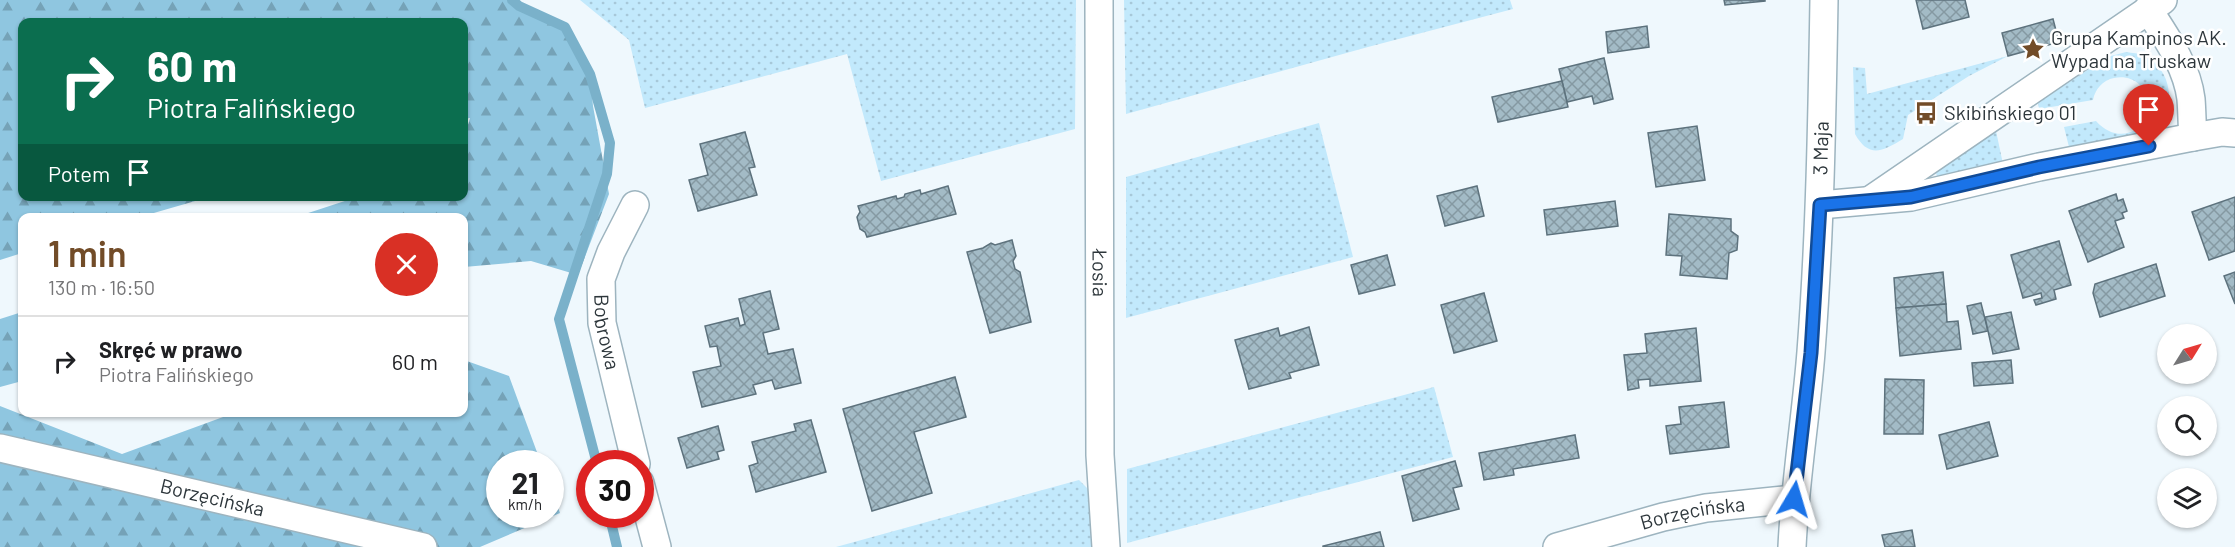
<!DOCTYPE html>
<html lang="pl">
<head>
<meta charset="utf-8">
<style>
	:root { --surface:#fff; --page:#f6f6f6; --text:#202124; --muted:#757577; --line:#e0e0e0; --accent:#724c28 }
	body { margin:0; font-family:Barlow,sans-serif; background:var(--page); color:var(--text); height:100vh; display:flex; flex-direction:column; font-size:22px; white-space:nowrap }
	* { box-sizing:border-box; margin:0 }
	p { font-size:20px; color:var(--muted) }
	.icon { flex:none; width:33px; height:33px; fill:none; stroke:currentColor; stroke-width:2; stroke-linecap:round; stroke-linejoin:round }
	.map { position:relative; flex:1; overflow:hidden }
	.sheet { position:absolute; left:18px; top:213px; width:450px; height:204px; display:flex; flex-direction:column; background:var(--surface); border-radius:12px; box-shadow:0 2px 4px #0004 }
	.sheet>* { flex:none }
	.top-card { position:absolute; left:18px; top:18px; width:450px; height:183px; border-radius:12px; box-shadow:0 2px 4px #0004; background:#0b6e4f; color:#fff; overflow:hidden }
	.needle { width:39px; rotate:53deg }
	.tools { position:absolute; left:2157px; top:324px; display:grid; gap:12px }
	.tools a { display:grid; place-items:center; width:60px; height:60px; border-radius:50%; background:var(--surface); box-shadow:0 2px 4px #0004; font-size:30px }
	.speed { position:absolute; left:486px; top:450px; display:flex; gap:12px; font-size:30px; font-weight:700; text-align:center }
	.speed>* { display:grid; place-content:center; width:78px; height:78px; border-radius:50%; background:var(--surface); box-shadow:0 2px 4px #0004; line-height:1 }
	.speed small { font-size:15px; font-weight:400 }
	.speed .limit { border:9px solid #d22; background:#fff; color:#111 }
	.pin { position:absolute; display:grid; place-items:center; width:51px; height:51px; color:#fff; margin:-62px -26px; border-radius:50% 50% 50% 0; rotate:-45deg; box-shadow:0 0 6px #0007 }
	.pin .icon { rotate:45deg }
	.me { position:absolute; width:66px; margin:-33px; rotate:7deg; stroke-linejoin:round; filter:drop-shadow(0 0 4px #0008) }
	.turn { display:flex; align-items:center; gap:21px; height:126px; padding:0 30px; font-size:27px }
	.turn .icon { width:78px; height:78px; stroke-width:2.5 }
	.turn b { display:block; font-size:42px; line-height:51px }
	.then { display:flex; align-items:center; height:57px; padding:0 30px; background:#0003; gap:12px; font-size:22px }
	.round { display:grid; place-items:center; flex:none; width:63px; height:63px; border-radius:32px; background:var(--page) }
	.headline { display:flex; align-items:center; justify-content:space-between; height:102px; padding:0 30px }
	h1 { font-size:36px; font-weight:600; line-height:45px; color:var(--accent) }
	ul { padding:0; list-style:none }
	li { display:flex; align-items:center; gap:18px; height:90px; padding:0 30px; border-top:2px solid var(--line) }
	li div { flex:1 }
	li b { display:block; font-size:22px }
	li em { font-style:normal }
	.map>svg:first-child { display:block }
</style>
</head>
<body>
<div class="map">
<svg width="2235" height="547" viewBox="0 0 2235 547">
	<defs>
		<pattern id="grass-dots" width="8" height="8" patternUnits="userSpaceOnUse" patternTransform="scale(1.5)"><rect width="8" height="8" fill="#c2e9fc"/><path d="M2 2h.1M6 6h.1" fill="none" stroke="#a7c8d9" stroke-width="1.8" stroke-linecap="round"/></pattern>
		<pattern id="forest-firs" width="22" height="20" patternUnits="userSpaceOnUse" patternTransform="scale(1.5)"><rect width="22" height="20" fill="#8fc6e0"/><path d="M5 1l3.5 6h-7zM16 11l3.5 6h-7z" fill="#75a2b7"/></pattern>
		<pattern id="building-cross-hatch" width="8" height="8" patternUnits="userSpaceOnUse" patternTransform="scale(1.5)"><rect width="8" height="8" fill="#a3bbc6"/><path d="M0 0l8 8M0 8l8-8" fill="none" stroke="#8599a2"/></pattern>
	</defs>
	<rect width="100%" height="100%" fill="#eff8fd"/>
	<g fill="url(#grass-dots)">
		<path d="M 580,0 L 1076,0 L 1075,129 L 881,181 L 847,54 L 645,108 L 629,40 Z"/>
		<path d="M 1124,0 L 1510,0 L 1513,9 L 1368,47 L 1126,114 Z"/>
		<path d="M 2126,52 C 2132,53 2139,53 2144,56 C 2172,68 2178,109 2154,129 C 2136,144 2093,147 2070,151 L 2064,127 L 2096,121 C 2126,155 2168,114 2140,85 C 2133,78 2123,76 2114,78 C 2103,80 2095,89 2093,100 L 2039,109 L 2038,103 L 2107,57 Z"/>
		<path d="M 2008,56 L 1969,76 L 1908,115 L 1903,139 C 1883,151 1869,159 1855,134 L 1853,67 L 1865,68 L 1867,94 Z"/>
		<path d="M 1319,123 L 1353,257 L 1126,318 L 1126,177 Z"/>
		<path d="M 1996,131 L 2003,164 L 1937,176 L 1936,173 L 1937,170 Z"/>
		<path d="M 1434,387 L 1453,457 L 1127,543 L 1127,469 Z"/>
		<path d="M 1079,480 L 1094,495 L 1100,547 L 836,547 Z"/>
	</g>
	<g fill="url(#forest-firs)">
		<path d="M 0,0 L 512,0 L 519,6 L 565,27 L 590,74 L 593,106 L 609,194 L 578,275 L 531,261 L 464,267 L 464,218 L 296,217 L 357,197 L 464,196 L 464,138 L 470,118 L 464,119 L 464,22 L 22,22 L 22,196 L 209,197 L 140,217 L 22,218 L 22,253 L 0,260 Z"/>
		<path d="M 22,312 L 22,381 L 0,387 L 0,319 Z"/>
		<path d="M 464,360 L 509,376 L 541,463 L 500,464 L 500,514 L 550,514 L 551,488 L 560,513 L 480,547 L 0,547 L 0,406 L 122,454 L 234,413 L 464,412 Z"/>
	</g>
	<g fill="none" stroke-linecap="round" stroke-linejoin="round">
		<g stroke="#7ab1ca" stroke-width="10">
			<path d="M 512,0 L 519,6 L 565,27 L 590,74 L 610,143 L 607,174 L 559,319 L 597,464"/>
			<path d="M 609,514 L 617,547"/>
		</g>
	</g>
	<g fill="url(#building-cross-hatch)" stroke="#5d727d" stroke-width="1.5">
		<path d="M 1724,0 L 1765,0 L 1765,1 L 1725,5 Z"/>
		<path d="M 1916,0 L 1965,0 L 1969,17 L 1923,29 Z"/>
		<path d="M 2053,19 L 2059,42 L 2008,56 L 2002,33 Z"/>
		<path d="M 1647,26 L 1649,47 L 1608,53 L 1606,32 Z"/>
		<path d="M 1604,58 L 1613,99 L 1594,104 L 1592,96 L 1567,102 L 1559,69 Z"/>
		<path d="M 1562,81 L 1568,107 L 1498,122 L 1492,97 Z"/>
		<path d="M 1697,126 L 1705,180 L 1656,187 L 1648,133 Z"/>
		<path d="M 745,132 L 755,167 L 749,168 L 757,195 L 698,211 L 689,180 L 708,175 L 700,144 Z"/>
		<path d="M 948,186 L 956,214 L 867,237 L 865,232 L 860,229 L 857,217 L 860,212 L 858,206 L 896,196 L 897,199 L 904,197 L 905,194 L 920,190 L 921,194 Z"/>
		<path d="M 1477,186 L 1484,216 L 1445,226 L 1437,196 Z"/>
		<path d="M 2116,194 L 2118,201 L 2123,199 L 2127,211 L 2122,213 L 2124,218 L 2115,221 L 2124,247 L 2088,262 L 2069,211 Z"/>
		<path d="M 2235,197 L 2235,251 L 2209,260 L 2192,212 Z"/>
		<path d="M 1615,201 L 1618,226 L 1547,235 L 1544,210 Z"/>
		<path d="M 1669,214 L 1731,219 L 1731,231 L 1738,236 L 1737,250 L 1729,253 L 1727,279 L 1680,275 L 1682,256 L 1666,255 Z"/>
		<path d="M 1012,240 L 1016,256 L 1013,261 L 1015,269 L 1020,272 L 1031,322 L 990,333 L 967,252 L 983,248 L 991,243 L 995,245 Z"/>
		<path d="M 2059,241 L 2071,285 L 2054,290 L 2056,299 L 2036,305 L 2034,300 L 2042,298 L 2041,293 L 2023,298 L 2011,255 Z"/>
		<path d="M 1387,255 L 1395,285 L 1359,294 L 1351,265 Z"/>
		<path d="M 2156,264 L 2165,296 L 2100,317 L 2093,293 L 2095,284 Z"/>
		<path d="M 1943,272 L 1946,304 L 1896,308 L 1894,278 Z"/>
		<path d="M 2235,272 L 2235,304 L 2224,276 Z"/>
		<path d="M 770,291 L 779,329 L 763,333 L 768,354 L 793,349 L 801,383 L 775,389 L 772,380 L 753,385 L 756,394 L 702,407 L 693,372 L 721,366 L 717,346 L 710,347 L 705,326 L 738,318 L 740,326 L 745,324 L 739,299 Z"/>
		<path d="M 1484,293 L 1497,341 L 1454,353 L 1441,305 Z"/>
		<path d="M 1981,303 L 1988,331 L 1973,334 L 1967,306 Z"/>
		<path d="M 1946,304 L 1947,322 L 1958,321 L 1961,349 L 1900,356 L 1896,308 Z"/>
		<path d="M 2011,312 L 2019,349 L 1993,354 L 1985,317 Z"/>
		<path d="M 1309,327 L 1319,365 L 1289,373 L 1291,378 L 1249,389 L 1235,340 L 1278,328 L 1280,336 Z"/>
		<path d="M 1696,328 L 1701,381 L 1650,386 L 1650,379 L 1638,380 L 1639,388 L 1628,390 L 1624,355 L 1647,353 L 1645,334 Z"/>
		<path d="M 2011,360 L 2013,383 L 1974,386 L 1972,363 Z"/>
		<path d="M 955,377 L 966,417 L 914,432 L 932,493 L 872,511 L 843,409 Z"/>
		<path d="M 1885,379 L 1924,380 L 1923,434 L 1884,434 Z"/>
		<path d="M 1724,402 L 1729,447 L 1670,454 L 1666,426 L 1681,424 L 1679,407 Z"/>
		<path d="M 811,420 L 826,472 L 756,492 L 749,466 L 758,463 L 752,442 L 796,431 L 794,424 Z"/>
		<path d="M 1989,422 L 1998,456 L 1947,469 L 1939,435 Z"/>
		<path d="M 718,426 L 724,450 L 717,452 L 719,459 L 687,468 L 678,438 Z"/>
		<path d="M 1575,435 L 1579,458 L 1513,469 L 1514,475 L 1484,480 L 1479,453 Z"/>
		<path d="M 1455,461 L 1462,486 L 1453,488 L 1459,509 L 1413,521 L 1402,476 Z"/>
		<path d="M 1912,530 L 1915,547 L 1885,547 L 1882,535 Z"/>
		<path d="M 1380,532 L 1384,547 L 1323,547 L 1323,546 Z"/>
	</g>
	<g fill="none" stroke-linecap="round" stroke-linejoin="round">
		<g stroke="#9db4bf" stroke-width="30">
			<g id="street">
				<path id="s1" d="M 1099,0 L 1100,455 L 1106,547"/>
				<path d="M 2148,9 C 2166,37 2187,66 2191,99 C 2192,112 2192,125 2193,137"/>
				<path d="M 1872,199 L 2163,0"/>
				<path id="s2" d="M 635,205 L 611,252 L 601,279 L 602,323 L 636,464"/>
				<path d="M 1820,205 L 1911,197 L 2039,167 L 2193,137 L 2222,132 L 2235,133"/>
				<path id="s3" d="M 0,448 L 423,547"/>
				<path d="M 640,483 L 657,547"/>
				<path id="s4" d="M 1557,547 L 1663,517 L 1706,508 L 1794,499"/>
				<path id="s5" d="M 1792,547 C 1795,481 1806,417 1811,352 C 1820,235 1822,117 1824,0"/>
			</g>
		</g>
		<use href="#street" stroke="#fff" stroke-width="27"/>
	</g>
	<g fill="none" stroke-linecap="round" stroke-linejoin="round">
		<g stroke="#114b97" stroke-width="15">
			<path id="route" d="M 1794,499 L 1811,353 L 1820,205 L 1911,197 L 2039,167 L 2149,146"/>
		</g>
		<use href="#route" stroke="#1a73e8" stroke-width="10"/>
	</g>
	<defs>
		<g id="sight-bare" transform="scale(1.8)"><path d="M0-6L1.8-2.2L6-1.7L2.9 1.2L3.7 5.4L0 3.3L-3.7 5.4L-2.9 1.2L-6-1.7L-1.8-2.2Z" fill="#724c28" stroke="#fff" stroke-width="2.5" paint-order="stroke"/></g>
		<g id="bus-bare" transform="scale(1.8)"><path d="M-5-6H5V4H4V6H2V4H-2V6H-4V4H-5ZM-3.5-4V0h7V-4ZM-3.5 1.2v1.5H-2V1.2ZM2 1.2v1.5H3.5V1.2Z" fill="#724c28" stroke="#fff" stroke-width="2.5" paint-order="stroke"/></g>
	</defs>
	<g fill-rule="evenodd">
		<use href="#sight-bare" x="2033" y="49"/>
		<use href="#bus-bare" x="1926" y="113"/>
	</g>
	<g text-anchor="middle" stroke-width="5" stroke-linejoin="round" paint-order="stroke">
		<g font-size="20" fill="#2d363b" stroke="#fff" text-anchor="start">
			<text x="2051" y="45">Grupa Kampinos AK.<tspan x="2051" dy="23">Wypad na Truskaw</tspan></text>
			<text x="1944" y="120">Skibińskiego 01</text>
		</g>
		<g font-size="20" fill="#2d363b" stroke="#fff">
			<text dy="7" stroke="none"><textPath href="#s5" startOffset="400">3 Maja</textPath></text>
			<text dy="7" stroke="none"><textPath href="#s1" startOffset="273">Łosia</textPath></text>
			<text dy="7" stroke="none"><textPath href="#s2" startOffset="135">Bobrowa</textPath></text>
			<text dy="7" stroke="none"><textPath href="#s3" startOffset="218">Borzęcińska</textPath></text>
			<text dy="7" stroke="none"><textPath href="#s4" startOffset="140">Borzęcińska</textPath></text>
		</g>
	</g>
</svg>
<div class="tools">
<a><svg class="needle" viewBox="-14 -14 28 28"><path d="M0-13l5 13h-10z" fill="#e53935"/><path d="M0 13l5-13h-10z" fill="#757577"/></svg></a>
<a><svg class="icon" aria-label="search" viewBox="0 0 24 24"><circle cx="10" cy="10" r="6"/><path d="M15 15l6 6"/></svg></a>
<a><svg class="icon" aria-label="layers" viewBox="0 0 24 24"><path d="M12 4l9 5-9 5-9-5zM3 14l9 5 9-5"/></svg></a>
</div>
<div class="speed"><div>21<small>km/h</small></div><div class="limit">30</div></div>
<div class="pin" style="left:2149px;top:146px;background:#d93025"><svg class="icon" aria-label="arrive" viewBox="0 0 24 24"><path d="M6 21V4h12l-3 4 3 4H6"/></svg></div>
<svg class="me" style="left:1794px;top:499px" viewBox="-20 -20 40 40"><path d="M0-17L14 15 0 8-14 15z" fill="#1a73e8" stroke="#fff" stroke-width="4"/></svg>
<div class="top-card">
<div class="turn"><svg class="icon" aria-label="right" viewBox="0 0 24 24"><path d="M7 20v-9h11M14 6l5 5-5 5"/></svg><div><b>60 m</b>Piotra Falińskiego</div></div>
<div class="then">Potem<svg class="icon" aria-label="arrive" viewBox="0 0 24 24"><path d="M6 21V4h12l-3 4 3 4H6"/></svg></div>
</div>
<section class="sheet">
<div class="headline"><div><h1>1 min</h1><p>130 m · 16:50</p></div><a class="round" style="background:#d93025;color:#fff"><svg class="icon" aria-label="close" viewBox="0 0 24 24"><path d="M6 6l12 12M18 6L6 18"/></svg></a></div>
<ul>
<li><svg class="icon" aria-label="right" viewBox="0 0 24 24"><path d="M7 20v-9h11M14 6l5 5-5 5"/></svg><div><b>Skręć w prawo</b><p>Piotra Falińskiego</p></div><em>60 m</em></li>
</ul>
</section>
</div>
</body>
</html>
